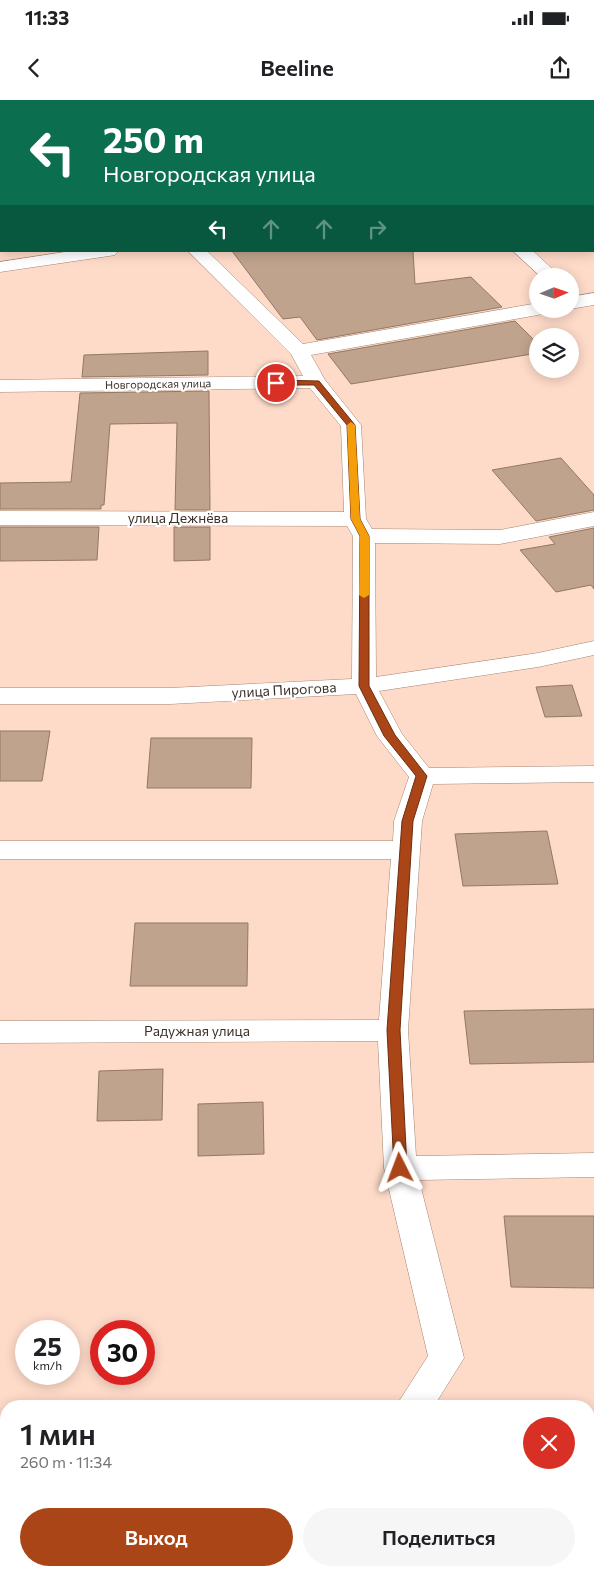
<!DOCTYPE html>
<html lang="ru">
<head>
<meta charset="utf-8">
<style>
	:root { --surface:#fff; --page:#f6f6f6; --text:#202124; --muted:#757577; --accent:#aa4517 }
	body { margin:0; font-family:Commissioner,sans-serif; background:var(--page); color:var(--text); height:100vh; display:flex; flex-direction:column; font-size:19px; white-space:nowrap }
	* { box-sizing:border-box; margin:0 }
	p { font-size:16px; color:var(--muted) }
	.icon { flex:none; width:28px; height:28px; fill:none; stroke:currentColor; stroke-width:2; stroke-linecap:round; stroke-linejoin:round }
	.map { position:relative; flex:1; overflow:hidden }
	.panel { position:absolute; left:0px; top:1300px; width:595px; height:176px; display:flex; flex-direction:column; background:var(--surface); border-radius:20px 20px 0 0; box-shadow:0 2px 12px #0003 }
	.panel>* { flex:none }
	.banner { position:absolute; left:0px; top:0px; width:595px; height:152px; box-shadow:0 2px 12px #0003; background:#0b6e4f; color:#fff; overflow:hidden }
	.needle { width:32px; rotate:88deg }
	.fabs { position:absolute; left:529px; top:168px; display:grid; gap:10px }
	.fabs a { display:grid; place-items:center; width:50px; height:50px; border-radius:50%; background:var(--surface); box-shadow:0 2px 12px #0003; font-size:25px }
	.speed { position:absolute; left:15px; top:1220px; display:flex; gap:10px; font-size:25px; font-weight:700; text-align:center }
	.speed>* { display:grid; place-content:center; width:65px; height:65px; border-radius:50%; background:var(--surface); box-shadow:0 2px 12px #0003; line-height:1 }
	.speed small { font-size:12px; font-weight:400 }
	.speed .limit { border:8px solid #d22; background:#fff; color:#111 }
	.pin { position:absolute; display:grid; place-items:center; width:42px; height:42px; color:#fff; margin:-21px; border:2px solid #fff; border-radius:50%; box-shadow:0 1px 5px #0007 }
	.me { position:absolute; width:55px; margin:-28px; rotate:357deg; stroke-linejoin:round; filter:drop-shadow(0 0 4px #0008) }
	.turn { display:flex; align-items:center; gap:18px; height:105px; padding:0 20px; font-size:22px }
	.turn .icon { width:65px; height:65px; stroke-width:2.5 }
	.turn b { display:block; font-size:35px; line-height:42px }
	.lanes { display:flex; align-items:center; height:48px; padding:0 20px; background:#0003; justify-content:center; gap:25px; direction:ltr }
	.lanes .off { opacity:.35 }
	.round { display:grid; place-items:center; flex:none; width:52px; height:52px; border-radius:26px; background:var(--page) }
	.headline { display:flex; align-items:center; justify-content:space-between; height:85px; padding:0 20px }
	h1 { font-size:30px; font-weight:600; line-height:38px }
	.cta { display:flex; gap:10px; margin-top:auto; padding:10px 20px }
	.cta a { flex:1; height:58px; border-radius:30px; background:var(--accent); color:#fff; font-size:20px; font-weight:600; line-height:58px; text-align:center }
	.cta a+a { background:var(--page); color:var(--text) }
	.status { display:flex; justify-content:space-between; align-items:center; height:35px; padding:0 25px; background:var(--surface); direction:ltr }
	.status svg { height:14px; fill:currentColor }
	header { display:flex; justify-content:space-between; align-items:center; height:65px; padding:0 20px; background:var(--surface); font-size:22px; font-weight:600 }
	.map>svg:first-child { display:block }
</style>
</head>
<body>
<div class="status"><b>11:33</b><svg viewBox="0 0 49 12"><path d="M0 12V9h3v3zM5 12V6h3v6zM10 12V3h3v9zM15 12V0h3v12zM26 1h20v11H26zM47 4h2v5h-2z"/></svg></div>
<header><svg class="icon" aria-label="back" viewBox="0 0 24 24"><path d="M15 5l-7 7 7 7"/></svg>Beeline<svg class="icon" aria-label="share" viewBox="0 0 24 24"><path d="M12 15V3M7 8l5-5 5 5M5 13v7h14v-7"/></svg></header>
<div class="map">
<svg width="594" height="1476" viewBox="0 0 594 1476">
	<rect width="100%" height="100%" fill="#fedac8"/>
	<path fill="#f6cdb7" d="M 0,0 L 227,0 L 1,1 L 0,29 Z"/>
	<g fill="#c0a38d" stroke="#937863">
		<path d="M 232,151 L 413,151 L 415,184 L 471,177 L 502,207 L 317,240 L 300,217 L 283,219 Z"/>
		<path d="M 515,221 L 538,244 L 538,253 L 351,284 L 328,254 Z"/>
		<path d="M 208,251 L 208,275 L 82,277 L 84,255 Z"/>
		<path d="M 209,291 L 210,410 L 175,410 L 177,323 L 110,324 L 104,405 L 101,405 L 101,409 L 0,409 L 0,383 L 71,382 L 80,293 Z"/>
		<path d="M 561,358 L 594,395 L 594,410 L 536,421 L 492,370 Z"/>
		<path d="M 0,427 L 99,427 L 97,460 L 0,461 Z"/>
		<path d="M 174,427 L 210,427 L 210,460 L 174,461 Z"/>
		<path d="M 594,428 L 594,489 L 591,485 L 556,492 L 520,450 L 555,444 L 549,437 Z"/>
		<path d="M 572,585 L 582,616 L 545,617 L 536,587 Z"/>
		<path d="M 0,631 L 50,631 L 42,681 L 0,681 Z"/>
		<path d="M 151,638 L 252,638 L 251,688 L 147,688 Z"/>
		<path d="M 547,731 L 558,784 L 463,786 L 455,734 Z"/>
		<path d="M 135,823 L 248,823 L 247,886 L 130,886 Z"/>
		<path d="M 594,909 L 594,962 L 470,964 L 464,911 Z"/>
		<path d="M 163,969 L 162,1020 L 97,1021 L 99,971 Z"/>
		<path d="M 263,1002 L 264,1054 L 198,1056 L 198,1004 Z"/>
		<path d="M 504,1116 L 594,1116 L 594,1188 L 511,1187 Z"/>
	</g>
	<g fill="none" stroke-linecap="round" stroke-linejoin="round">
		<g stroke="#a48473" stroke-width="1">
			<path id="lane" d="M 264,0 L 276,0 L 276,1 L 265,1 Z"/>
		</g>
		<g stroke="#a48473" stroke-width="1">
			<g id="street">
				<path d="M 71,151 L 118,151 L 115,155 L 109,156 L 0,172 L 0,162 Z"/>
				<path d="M 188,151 L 207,151 L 303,244 L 538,203 L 538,209 L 547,209 L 545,213 L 538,215 L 311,255 L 325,280 L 361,325 L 366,419 L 372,429 L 500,430 L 594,412 L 594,426 L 500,444 L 375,443 L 376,577 L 538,553 L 594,541 L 594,555 L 538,567 L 379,591 L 402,634 L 429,668 L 594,666 L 594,682 L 433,684 L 422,721 L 408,930 L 416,1056 L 594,1053 L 594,1077 L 419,1080 L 464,1258 L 434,1306 L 396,1306 L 428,1256 L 384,1068 L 378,941 L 0,943 L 0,921 L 379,920 L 391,759 L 0,759 L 0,741 L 393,741 L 394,721 L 409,677 L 377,636 L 356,594 L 170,604 L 0,604 L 0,588 L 170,588 L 352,579 L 353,436 L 347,426 L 0,425 L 0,411 L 344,412 L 341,326 L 310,288 L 0,292 L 0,280 L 303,276 L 291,254 Z"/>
				<path d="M 513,151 L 533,151 L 560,176 L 540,176 Z"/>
				<path d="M 594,193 L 594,205 L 570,209 L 570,197 Z"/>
				<rect x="309" y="1470" width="40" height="6"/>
			</g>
		</g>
		<g stroke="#b48b91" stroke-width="1">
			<rect id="primary" x="0" y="41" width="1" height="10"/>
		</g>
		<use href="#lane" fill="#fff" fill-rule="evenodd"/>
		<use href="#street" fill="#fff" fill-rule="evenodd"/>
		<use href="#primary" fill="#f8d7df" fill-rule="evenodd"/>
	</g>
	<path fill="#aa4517" stroke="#6e2d0f" d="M 276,280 L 319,281 L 355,325 L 360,419 L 369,436 L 369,586 L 395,635 L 427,676 L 413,721 L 400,930 L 407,1068 L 405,1072 L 396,1072 L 394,1068 L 387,930 L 402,721 L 416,676 L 384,636 L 359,586 L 360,436 L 351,419 L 347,325 L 314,285 L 273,285 L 272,283 Z"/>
	<path fill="#f59e0b" d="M 351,322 L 355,325 L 360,419 L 369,436 L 369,495 L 364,498 L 359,495 L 360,436 L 351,419 L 347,325 Z"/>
	<g text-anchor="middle" stroke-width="4.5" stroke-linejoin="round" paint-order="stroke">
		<g font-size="11" fill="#3d3029" stroke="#fff">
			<text transform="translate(158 284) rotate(-1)" y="4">Новгородская улица</text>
		</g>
		<g font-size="14" fill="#3d3029" stroke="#fff">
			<text x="178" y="423">улица Дежнёва</text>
			<text transform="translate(284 590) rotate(-3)" y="5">улица Пирогова</text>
			<text x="197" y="936">Радужная улица</text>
		</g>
	</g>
</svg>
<div class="fabs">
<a><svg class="needle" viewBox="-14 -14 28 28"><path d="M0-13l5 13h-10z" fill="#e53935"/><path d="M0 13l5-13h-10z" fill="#757577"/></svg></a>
<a><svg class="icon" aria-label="layers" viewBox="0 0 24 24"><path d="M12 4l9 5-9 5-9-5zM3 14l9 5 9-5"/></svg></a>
</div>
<div class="speed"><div>25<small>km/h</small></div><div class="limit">30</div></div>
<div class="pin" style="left:276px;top:283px;background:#d93025"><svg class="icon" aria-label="arrive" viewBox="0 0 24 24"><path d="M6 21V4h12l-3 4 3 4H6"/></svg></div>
<svg class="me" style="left:400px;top:1068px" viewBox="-20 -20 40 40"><path d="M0-17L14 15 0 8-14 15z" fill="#aa4517" stroke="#fff" stroke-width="4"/></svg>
<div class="banner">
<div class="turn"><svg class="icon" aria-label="left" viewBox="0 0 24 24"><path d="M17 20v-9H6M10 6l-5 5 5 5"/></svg><div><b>250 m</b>Новгородская улица</div></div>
<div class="lanes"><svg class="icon" aria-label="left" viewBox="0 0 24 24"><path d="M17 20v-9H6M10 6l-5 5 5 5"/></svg><svg class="icon off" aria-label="ahead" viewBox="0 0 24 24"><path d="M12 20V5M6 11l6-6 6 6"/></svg><svg class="icon off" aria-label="ahead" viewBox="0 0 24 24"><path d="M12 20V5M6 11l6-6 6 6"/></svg><svg class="icon off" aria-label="right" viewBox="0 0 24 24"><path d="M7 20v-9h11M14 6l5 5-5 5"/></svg></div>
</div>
<section class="panel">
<div class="headline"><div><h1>1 мин</h1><p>260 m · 11:34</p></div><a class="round" style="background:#d93025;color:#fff"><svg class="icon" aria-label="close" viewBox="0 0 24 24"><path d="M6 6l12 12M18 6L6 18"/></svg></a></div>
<div class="cta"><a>Выход</a><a>Поделиться</a></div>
</section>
</div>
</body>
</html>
